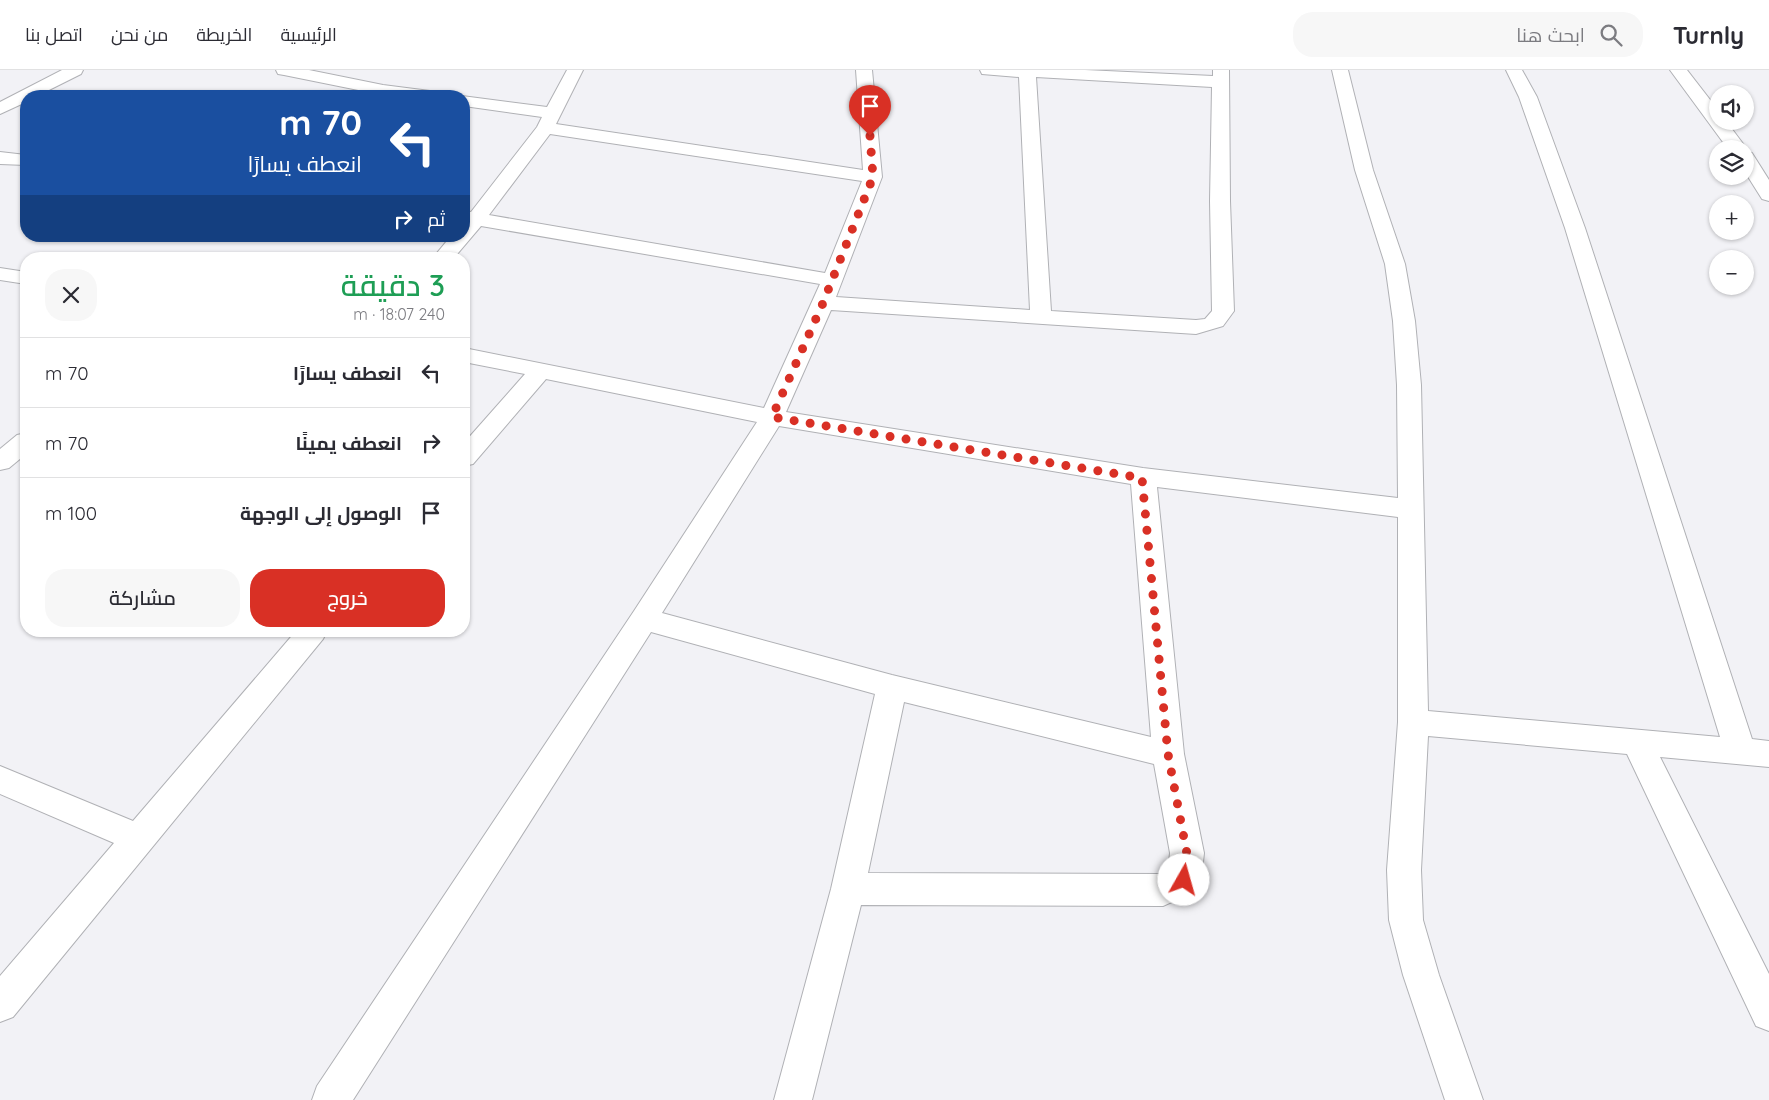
<!DOCTYPE html>
<html lang="ar">
<head>
<meta charset="utf-8">
<style>
	:root { --surface:#fff; --page:#f7f7f7; --text:#2b2b33; --muted:#7c7c81; --line:#e1e1e2; --accent:#d93025 }
	body { margin:0; font-family:Quicksand,Cairo,sans-serif; background:var(--page); color:var(--text); direction:rtl; height:100vh; display:flex; flex-direction:column; font-size:19px; white-space:nowrap }
	* { box-sizing:border-box; margin:0 }
	p { font-size:16px; color:var(--muted) }
	.icon { flex:none; width:28px; height:28px; fill:none; stroke:currentColor; stroke-width:2; stroke-linecap:round; stroke-linejoin:round }
	.map { position:relative; flex:1; overflow:hidden; direction:ltr }
	.drawer { position:absolute; left:20px; top:182px; width:450px; height:385px; display:flex; flex-direction:column; background:var(--surface); border-radius:20px; box-shadow:0 1px 4px #0004; direction:rtl }
	.drawer>* { flex:none }
	.hud { position:absolute; left:20px; top:20px; width:450px; height:152px; border-radius:20px; box-shadow:0 1px 4px #0004; direction:rtl; background:#1a4fa0; color:#fff; overflow:hidden }
	.buttons { position:absolute; left:1709px; top:15px; display:grid; gap:10px }
	.buttons a { display:grid; place-items:center; width:45px; height:45px; border-radius:50%; background:var(--surface); box-shadow:0 1px 4px #0004; font-size:25px }
	.pin { position:absolute; display:grid; place-items:center; width:42px; height:42px; color:#fff; margin:-51px -21px; border-radius:50% 50% 50% 0; rotate:-45deg; box-shadow:0 0 5px #0007 }
	.pin .icon { rotate:45deg }
	.me { position:absolute; width:55px; margin:-28px; rotate:7deg; stroke-linejoin:round; filter:drop-shadow(0 0 4px #0008) }
	.turn { display:flex; align-items:center; gap:18px; height:105px; padding:0 25px; font-size:22px }
	.turn .icon { width:65px; height:65px; stroke-width:2.5 }
	.turn b { display:block; font-size:35px; line-height:42px }
	.then { display:flex; align-items:center; height:48px; padding:0 25px; background:#0003; gap:10px; font-size:19px }
	.round { display:grid; place-items:center; flex:none; width:52px; height:52px; border-radius:20px; background:var(--page) }
	.summary { display:flex; align-items:center; justify-content:space-between; height:85px; padding:0 25px }
	h1 { font-size:30px; font-weight:600; line-height:38px; color:#1e9e55 }
	.action { display:flex; gap:10px; margin-top:auto; padding:10px 25px }
	.action a { flex:1; height:58px; border-radius:20px; background:var(--accent); color:#fff; font-size:20px; font-weight:600; line-height:58px; text-align:center }
	.action a+a { background:var(--page); color:var(--text) }
	ul { padding:0; list-style:none }
	li { display:flex; align-items:center; gap:15px; height:70px; padding:0 25px; border-top:1px solid var(--line) }
	li div { flex:1 }
	li b { display:block; font-size:19px }
	li em { font-style:normal }
	header { display:flex; align-items:center; gap:30px; box-sizing:border-box; height:70px; padding:0 25px; background:var(--surface); border-bottom:1px solid var(--line) }
	header strong { font-size:24px }
	nav { display:flex; gap:28px; margin-inline-start:auto; font-size:18px }
	.search { width:350px; height:45px; background:var(--page); display:flex; align-items:center; gap:12px; box-sizing:border-box; padding:0 18px; border-radius:20px; color:var(--muted); font-size:19px }
	.map>svg:first-child { display:block }
</style>
</head>
<body>
<header>
<strong>Turnly</strong>
<div class="search"><svg class="icon" aria-label="search" viewBox="0 0 24 24"><circle cx="10" cy="10" r="6"/><path d="M15 15l6 6"/></svg>ابحث هنا</div>
<nav><a>الرئيسية</a><a>الخريطة</a><a>من نحن</a><a>اتصل بنا</a></nav>
</header>
<div class="map">
<svg width="1769" height="1030" viewBox="0 0 1769 1030">
	<rect width="100%" height="100%" fill="#f2f2f6"/>
	<g fill="none" stroke-linecap="round" stroke-linejoin="round">
		<g stroke="#b0b1b5" stroke-width="2">
			<g id="street">
				<path d="M 62,0 L 83,0 L 81,4 L 37,26 L 26,26 L 26,32 L 0,44 L 0,32 Z"/>
				<path d="M 276,0 L 309,0 L 383,15 L 430,21 L 436,22 L 439,26 L 383,25 L 284,5 L 278,4 Z"/>
				<path d="M 567,0 L 583,0 L 556,54 L 863,100 L 856,0 L 872,0 L 882,107 L 836,227 L 1030,240 L 1019,7 L 982,4 L 980,0 L 1085,0 L 1213,6 L 1213,0 L 1229,0 L 1230,131 L 1234,241 L 1223,256 L 1196,264 L 831,240 L 786,342 L 1143,398 L 1398,428 L 1397,315 L 1393,251 L 1385,194 L 1355,100 L 1332,0 L 1348,0 L 1373,100 L 1405,194 L 1415,251 L 1421,315 L 1428,641 L 1720,667 L 1565,158 L 1519,27 L 1506,0 L 1522,0 L 1537,27 L 1585,158 L 1752,669 L 1769,671 L 1769,697 L 1660,687 L 1769,904 L 1769,961 L 1756,956 L 1627,684 L 1428,666 L 1421,800 L 1423,850 L 1439,905 L 1483,1030 L 1445,1030 L 1403,905 L 1389,850 L 1387,800 L 1398,652 L 1398,447 L 1157,417 L 1184,684 L 1204,783 L 1201,810 L 1196,821 L 1163,836 L 861,835 L 812,1030 L 774,1030 L 831,819 L 875,624 L 651,562 L 353,1030 L 312,1030 L 317,1016 L 634,541 L 757,352 L 546,309 L 473,394 L 464,396 L 464,373 L 525,304 L 464,292 L 464,278 L 764,338 L 820,214 L 481,156 L 453,189 L 432,189 L 451,166 L 464,166 L 464,141 L 471,142 L 537,57 L 542,47 L 464,36 L 462,26 L 547,37 ZM 1036,7 L 1212,17 L 1210,131 L 1212,241 L 1205,249 L 1196,250 L 1051,241 ZM 550,64 L 862,111 L 825,203 L 489,145 ZM 779,356 L 1131,414 L 1151,667 L 892,605 L 662,543 ZM 904,632 L 1154,694 L 1170,783 L 1168,801 L 1161,804 L 868,803 Z"/>
				<path d="M 1670,0 L 1687,0 L 1718,40 L 1718,51 L 1726,51 L 1747,79 L 1745,82 L 1752,83 L 1769,110 L 1769,131 L 1762,129 L 1745,102 L 1745,79 L 1728,79 Z"/>
				<path d="M 0,82 L 26,85 L 26,95 L 0,94 Z"/>
				<path d="M 0,198 L 26,202 L 26,214 L 0,210 Z"/>
				<path d="M 26,363 L 26,384 L 9,398 L 0,400 L 0,379 L 17,365 Z"/>
				<path d="M 296,561 L 327,561 L 323,569 L 13,947 L 0,952 L 0,906 L 114,773 L 0,724 L 0,696 L 133,751 Z"/>
			</g>
		</g>
		<use href="#street" fill="#fff" fill-rule="evenodd"/>
	</g>
	<g fill="none" stroke-linecap="round" stroke-linejoin="round">
		<path stroke="#d93025" stroke-width="9" stroke-dasharray="0 16.2" d="M 870,66 L 873,107 L 823,233 L 772,347 L 1142,408 L 1168,684 L 1187,784 L 1184,810"/>
	</g>
</svg>
<div class="buttons">
<a><svg class="icon" aria-label="sound" viewBox="0 0 24 24"><path d="M4 9h4l5-4v14l-5-4H4zM17 9q2 3 0 6"/></svg></a>
<a><svg class="icon" aria-label="layers" viewBox="0 0 24 24"><path d="M12 4l9 5-9 5-9-5zM3 14l9 5 9-5"/></svg></a>
<a>+</a>
<a>−</a>
</div>
<div class="pin" style="left:870px;top:66px;background:#d93025"><svg class="icon" aria-label="arrive" viewBox="0 0 24 24"><path d="M6 21V4h12l-3 4 3 4H6"/></svg></div>
<svg class="me" style="left:1184px;top:810px" viewBox="-20 -20 40 40"><circle r="19" fill="#fff"/><path d="M0-13L10 11 0 6-10 11z" fill="#d93025"/></svg>
<div class="hud">
<div class="turn"><svg class="icon" aria-label="left" viewBox="0 0 24 24"><path d="M17 20v-9H6M10 6l-5 5 5 5"/></svg><div><b>70 m</b>انعطف يسارًا</div></div>
<div class="then">ثم<svg class="icon" aria-label="right" viewBox="0 0 24 24"><path d="M7 20v-9h11M14 6l5 5-5 5"/></svg></div>
</div>
<section class="drawer">
<div class="summary"><div><h1>3 دقيقة</h1><p>240 m · 18:07</p></div><a class="round"><svg class="icon" aria-label="close" viewBox="0 0 24 24"><path d="M6 6l12 12M18 6L6 18"/></svg></a></div>
<ul>
<li><svg class="icon" aria-label="left" viewBox="0 0 24 24"><path d="M17 20v-9H6M10 6l-5 5 5 5"/></svg><div><b>انعطف يسارًا</b></div><em>70 m</em></li>
<li><svg class="icon" aria-label="right" viewBox="0 0 24 24"><path d="M7 20v-9h11M14 6l5 5-5 5"/></svg><div><b>انعطف يمينًا</b></div><em>70 m</em></li>
<li><svg class="icon" aria-label="arrive" viewBox="0 0 24 24"><path d="M6 21V4h12l-3 4 3 4H6"/></svg><div><b>الوصول إلى الوجهة</b></div><em>100 m</em></li>
</ul>
<div class="action"><a>خروج</a><a>مشاركة</a></div>
</section>
</div>
</body>
</html>
